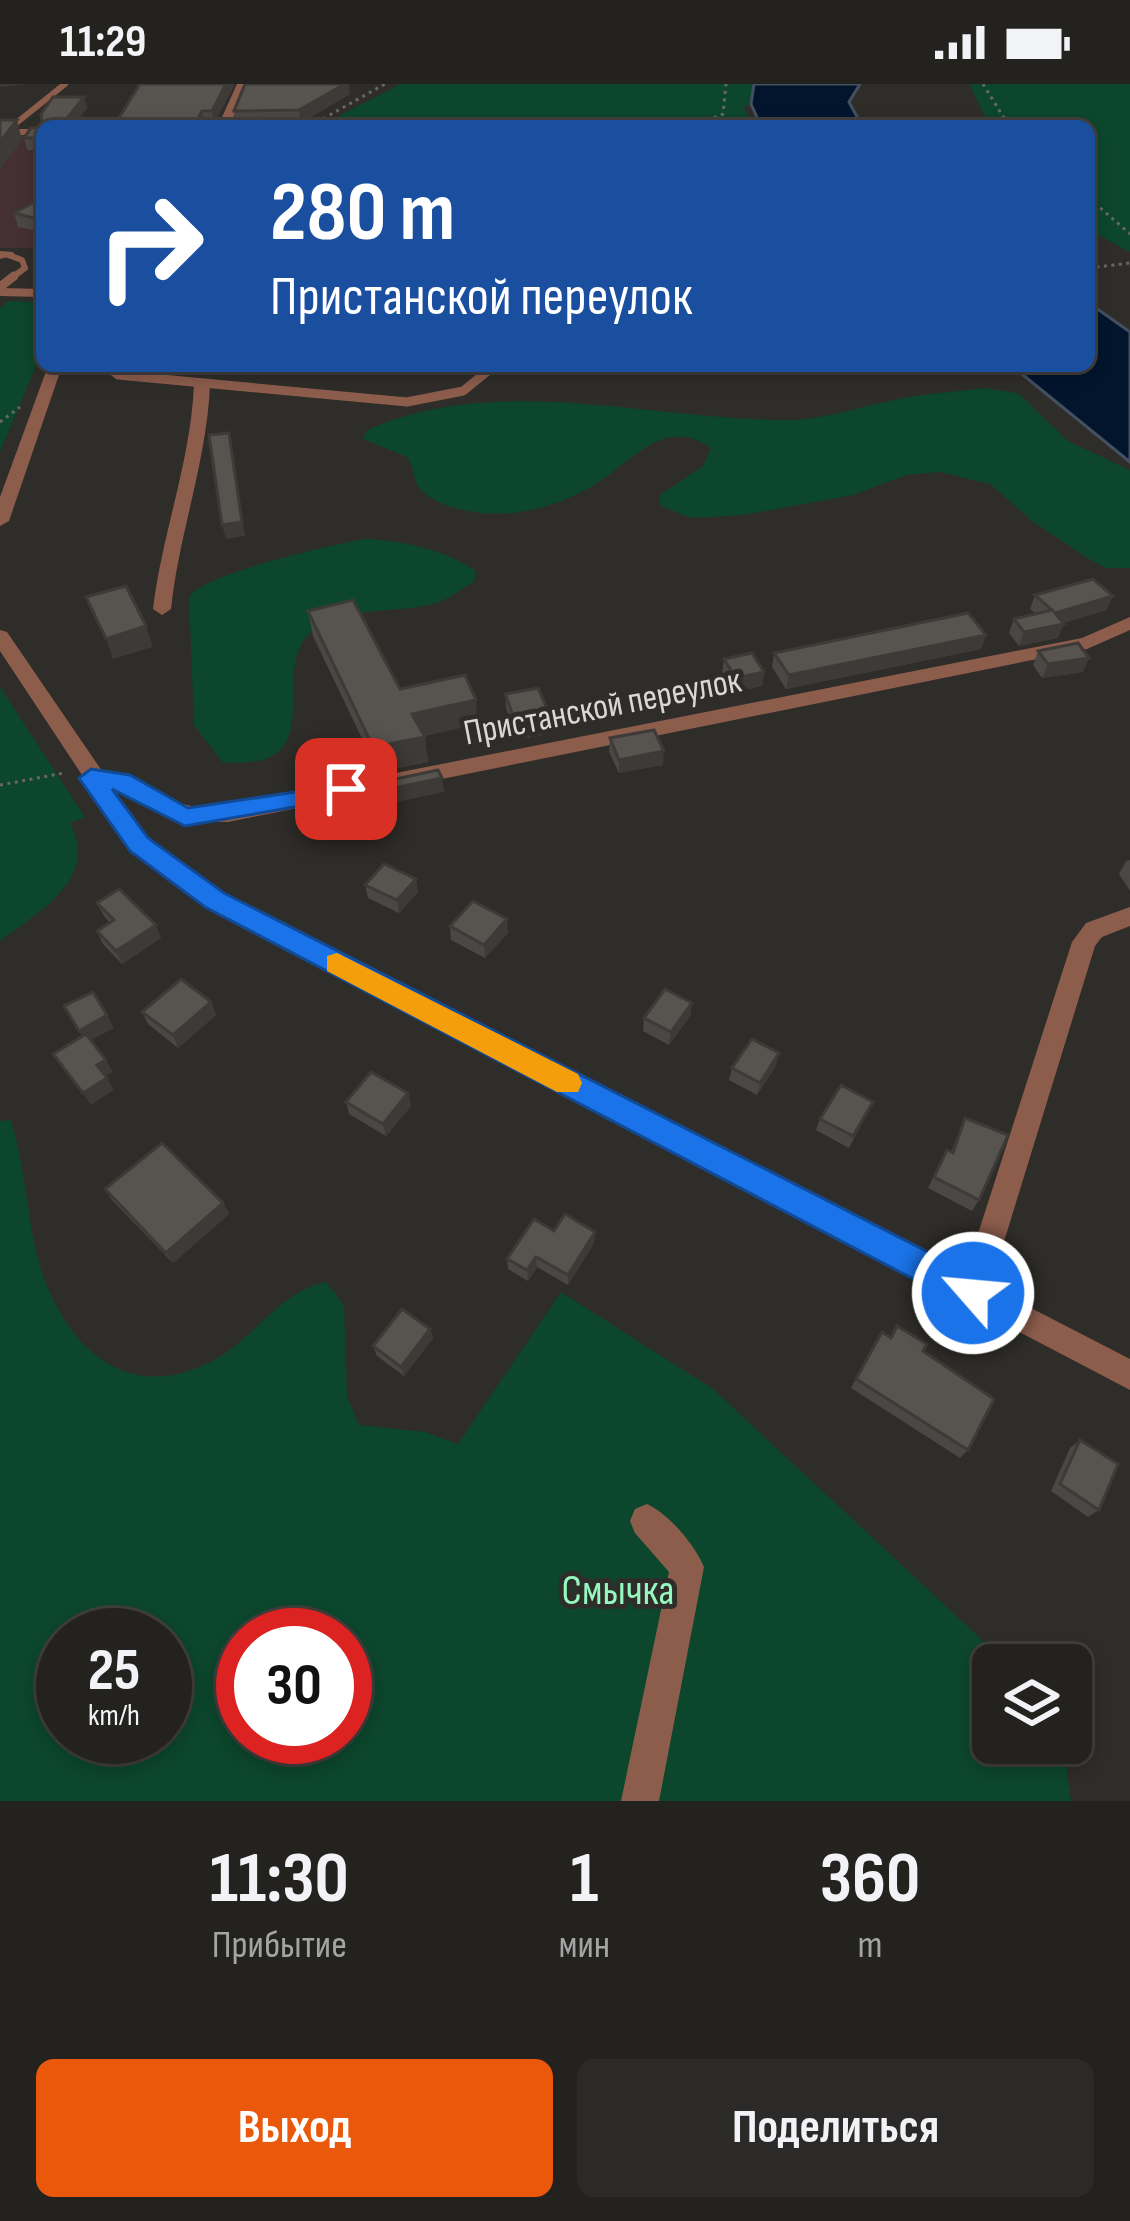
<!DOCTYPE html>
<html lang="ru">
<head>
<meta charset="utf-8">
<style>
	:root { --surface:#23221f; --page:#2b2a28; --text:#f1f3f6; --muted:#a3a4a4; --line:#403f3d; --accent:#ea580c }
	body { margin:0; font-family:"Sofia Sans Condensed",sans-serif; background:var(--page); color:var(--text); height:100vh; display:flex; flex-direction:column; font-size:45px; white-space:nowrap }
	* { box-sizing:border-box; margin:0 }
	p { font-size:39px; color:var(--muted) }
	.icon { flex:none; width:66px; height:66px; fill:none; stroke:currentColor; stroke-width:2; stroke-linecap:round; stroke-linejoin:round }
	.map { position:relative; height:1717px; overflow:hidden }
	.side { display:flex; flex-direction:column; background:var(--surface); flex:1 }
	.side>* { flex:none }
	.top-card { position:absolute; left:36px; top:36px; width:1059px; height:252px; border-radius:18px; box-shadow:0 6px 18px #0003,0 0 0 3px var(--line); background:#1a4fa0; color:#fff; overflow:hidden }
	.fabs { position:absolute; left:972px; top:1560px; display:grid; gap:24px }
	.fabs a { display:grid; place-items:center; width:120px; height:120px; border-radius:18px; background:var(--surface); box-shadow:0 6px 18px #0003,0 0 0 3px var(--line); font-size:60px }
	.speed { position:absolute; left:36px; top:1524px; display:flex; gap:24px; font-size:60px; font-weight:700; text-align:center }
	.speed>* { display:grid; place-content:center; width:156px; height:156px; border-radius:50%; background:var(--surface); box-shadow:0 6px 18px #0003,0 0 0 3px var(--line); line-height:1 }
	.speed small { font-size:30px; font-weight:400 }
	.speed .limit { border:18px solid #d22; background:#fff; color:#111 }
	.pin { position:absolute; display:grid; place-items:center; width:102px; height:102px; color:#fff; margin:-51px; border-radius:24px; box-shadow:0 6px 18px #0006 }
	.me { position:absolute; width:132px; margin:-66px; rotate:297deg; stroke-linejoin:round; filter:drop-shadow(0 0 9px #0008) }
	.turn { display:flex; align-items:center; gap:42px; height:252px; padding:0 36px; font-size:54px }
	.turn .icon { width:156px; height:156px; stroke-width:2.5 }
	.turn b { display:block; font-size:84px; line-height:102px }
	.eta { display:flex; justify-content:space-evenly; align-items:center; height:204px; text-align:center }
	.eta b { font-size:72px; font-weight:700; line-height:84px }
	.cta { display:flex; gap:24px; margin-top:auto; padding:24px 36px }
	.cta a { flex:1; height:138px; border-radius:18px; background:var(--accent); color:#fff; font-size:48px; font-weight:700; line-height:138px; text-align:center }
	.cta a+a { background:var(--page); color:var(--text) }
	.status { display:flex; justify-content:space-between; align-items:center; height:84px; padding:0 60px; background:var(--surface); direction:ltr }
	.status svg { height:33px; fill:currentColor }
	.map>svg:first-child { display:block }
</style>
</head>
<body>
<div class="status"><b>11:29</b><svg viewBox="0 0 49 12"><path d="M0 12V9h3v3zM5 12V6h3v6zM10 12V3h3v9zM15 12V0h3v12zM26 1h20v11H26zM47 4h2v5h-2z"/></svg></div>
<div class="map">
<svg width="1130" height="1717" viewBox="0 0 1130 1717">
	<rect width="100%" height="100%" fill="#2f2d29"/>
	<path fill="#432f34" d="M 0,51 L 42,51 L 42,159 L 31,164 L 0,164 Z"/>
	<g fill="#0c462c" fill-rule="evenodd">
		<path d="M 401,0 L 754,0 L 751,20 L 744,22 L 751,42 L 325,39 Z"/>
		<path d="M 969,0 L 1130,0 L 1130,168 L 1089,146 L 1089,42 L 990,42 Z"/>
		<path d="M 8,217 L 42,218 L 42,267 L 0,368 L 0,224 Z"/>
		<path d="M 985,304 L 1018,309 L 1068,357 L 1130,386 L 1130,484 L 1106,484 L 1089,475 L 1032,437 L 990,400 L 940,388 L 907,391 L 853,411 L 744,431 L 691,434 L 661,422 L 659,412 L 703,382 L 711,364 C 668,334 638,370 605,394 C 564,422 511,437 463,426 C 449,423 431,417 421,406 C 412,397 415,383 407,373 L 363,355 L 367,346 C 498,288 649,336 786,336 C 821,336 851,325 885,318 C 918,310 952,308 985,304 Z"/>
		<path d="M 363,455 C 397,455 447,466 476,487 L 474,498 C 460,506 448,516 433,520 C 396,530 337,521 309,550 C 267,593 336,688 222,678 L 194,641 L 189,512 C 213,487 325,463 363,455 Z"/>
		<path d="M 0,603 L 85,733 L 70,739 C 99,795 41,826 0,857 Z"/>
		<path d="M 11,1036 C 23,1076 26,1113 33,1153 C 50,1246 117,1330 216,1275 C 258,1251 277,1209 326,1198 L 344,1221 L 347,1312 L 359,1341 L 425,1348 L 458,1360 L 561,1208 L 713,1305 L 1009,1581 L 993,1581 L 993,1659 L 1063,1659 L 1071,1717 L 0,1717 L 0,1037 ZM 63,1551 L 165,1551 L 165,1653 L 63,1653 ZM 243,1551 L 345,1551 L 345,1653 L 243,1653 Z"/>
	</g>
	<g fill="#02152d" stroke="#435060" stroke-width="3">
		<path d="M 754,0 L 860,0 L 849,18 L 862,42 L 761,42 L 751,20 Z"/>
		<path d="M 1089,219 L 1130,248 L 1130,378 L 1012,282 L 1089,282 Z"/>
	</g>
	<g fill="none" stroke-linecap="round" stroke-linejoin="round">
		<g stroke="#696764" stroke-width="3" stroke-dasharray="3 4.5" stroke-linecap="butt">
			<path d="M 983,0 L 1009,42"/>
			<path d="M 310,42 L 385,0"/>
			<path d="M 693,42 L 723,30 L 726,0"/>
			<path d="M 1089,114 L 1130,150"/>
			<path d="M 1089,184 L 1130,179"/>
			<path d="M 0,338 L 20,323"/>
			<path d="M 0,701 L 64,689"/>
		</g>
		<g stroke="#8d5d4c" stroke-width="6">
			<path d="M 5,48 L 65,0"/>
			<path d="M 8,171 L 22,176 L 25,184 L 10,195"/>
		</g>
		<g stroke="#8d5d4c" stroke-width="9">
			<path d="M 0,203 L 14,192"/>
			<path d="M 107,282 L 118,291 L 407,318 L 463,307 L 494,282"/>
		</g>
		<g fill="#8d5d4c" fill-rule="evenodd">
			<path d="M 237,0 L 247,0 L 230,42 L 218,42 Z"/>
			<rect x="0" y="45" width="42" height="6"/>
			<path d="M 0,167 L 13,168 L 15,171 L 0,175 Z"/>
			<path d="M 0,204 L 42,205 L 42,213 L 0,212 Z"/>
			<path d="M 48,282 L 62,282 L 9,437 L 0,442 L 0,413 Z"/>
			<path d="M 202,295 L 210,300 C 207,377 179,449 171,525 L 162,531 L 153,525 C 162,449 191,377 194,300 Z"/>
			<path d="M 1130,533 L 1130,546 L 1087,565 L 228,738 L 184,737 L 113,704 L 147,754 L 223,810 L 965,1190 L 1072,858 L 1086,839 L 1130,823 L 1130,842 L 1102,853 L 1095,862 L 990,1203 L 1130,1275 L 1130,1306 L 207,822 L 131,766 L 88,701 L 83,699 L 82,691 L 0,567 L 0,546 L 7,548 L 102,687 C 134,691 156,714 187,721 C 201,724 214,723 228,722 L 1082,554 Z"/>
			<path d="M 647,1420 C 669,1430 695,1461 704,1483 L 659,1717 L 621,1717 L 669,1488 L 635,1449 L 630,1437 L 635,1425 Z"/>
		</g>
	</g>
	<g fill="#4b4744">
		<path d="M 235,0 L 214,39 L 114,42 Z"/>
		<path d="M 350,10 L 301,39 L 236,39 L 234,27 Z"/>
		<path d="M 53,13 L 84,13 L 87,24 L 73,42 L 42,42 L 42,66 L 27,66 L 24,54 L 31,44 L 42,43 L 41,30 Z"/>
		<path d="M 42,114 L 42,148 L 18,143 L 14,129 Z"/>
		<path d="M 1035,511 L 1107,526 L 1063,539 L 1058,554 L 1019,562 L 1009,549 L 1014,535 L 1036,530 L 1030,525 Z"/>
		<path d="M 308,527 L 400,605 L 476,616 L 477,640 L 424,652 L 428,678 L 378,688 L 313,552 Z"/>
		<path d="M 986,551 L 981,565 L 786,605 L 772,583 L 774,569 Z"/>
		<path d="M 1038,567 L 1083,588 L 1042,594 L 1033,581 Z"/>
		<path d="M 724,575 L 764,588 L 762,602 L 734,608 L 722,589 Z"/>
		<path d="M 505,610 L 552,649 L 518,656 L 506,624 Z"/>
		<path d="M 610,654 L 663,681 L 619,689 L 609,668 Z"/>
		<path d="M 1130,776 L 1130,807 L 1119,790 L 1126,777 Z"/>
		<path d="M 365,801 L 418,808 L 399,829 L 368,814 Z"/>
		<path d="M 97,819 L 161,854 L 122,880 L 103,860 L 97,847 L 110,839 L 104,832 Z"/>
		<path d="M 450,842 L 508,849 L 485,874 L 451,856 Z"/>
		<path d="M 211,918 L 216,931 L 178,964 L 148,940 L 142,928 Z"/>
		<path d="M 692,919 L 690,932 L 669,961 L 643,947 L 644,934 Z"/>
		<path d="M 776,982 L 757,1011 L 729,996 L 732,984 Z"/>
		<path d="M 408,1009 L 411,1022 L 386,1052 L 349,1030 L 346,1018 Z"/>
		<path d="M 873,1018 L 849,1064 L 816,1046 L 820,1035 Z"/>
		<path d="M 965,1034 L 979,1116 L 972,1127 L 928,1104 L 947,1066 L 951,1068 Z"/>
		<path d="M 105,1105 L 223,1119 L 229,1130 L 173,1179 L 112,1116 Z"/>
		<path d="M 554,1147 L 595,1148 L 594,1159 L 568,1201 L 537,1183 L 528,1197 L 508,1185 L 507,1175 Z"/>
		<path d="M 430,1245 L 433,1254 L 404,1292 L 377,1272 L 373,1262 Z"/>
		<path d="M 882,1248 L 923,1267 L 968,1366 L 960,1374 L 851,1304 Z"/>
		<path d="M 1080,1356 L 1099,1426 L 1088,1433 L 1051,1407 L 1070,1364 Z"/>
	</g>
	<g fill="#3d3a37">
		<path d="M 0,0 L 28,0 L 0,3 Z"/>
		<path d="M 226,0 L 235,0 L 214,39 L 212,27 Z"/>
		<path d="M 345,0 L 349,0 L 350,10 L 301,39 L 299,26 Z"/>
		<path d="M 84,13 L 87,24 L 73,42 L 61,42 Z"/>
		<path d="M 202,27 L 205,39 L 203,42 L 194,42 Z"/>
		<path d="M 17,36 L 22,56 L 0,86 L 0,58 Z"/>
		<path d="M 229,349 L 245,452 L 226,455 L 222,441 Z"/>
		<path d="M 1113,512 L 1107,526 L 1050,542 L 1055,529 Z"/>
		<path d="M 1064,540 L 1058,554 L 1019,562 L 1024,548 Z"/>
		<path d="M 146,542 L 153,563 L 113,575 L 106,555 Z"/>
		<path d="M 986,551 L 981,565 L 786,605 L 789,591 Z"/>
		<path d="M 1089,574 L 1083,588 L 1042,594 L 1048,580 Z"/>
		<path d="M 764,588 L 762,602 L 734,608 L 736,594 Z"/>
		<path d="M 476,616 L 477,640 L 416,654 L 412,630 Z"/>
		<path d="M 552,636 L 552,649 L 518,656 L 517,642 Z"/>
		<path d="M 425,653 L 428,678 L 378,688 L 373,663 Z"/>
		<path d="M 664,667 L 663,681 L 619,689 L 619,676 Z"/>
		<path d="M 442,694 L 444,708 L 392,719 L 390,705 Z"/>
		<path d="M 386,724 L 388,738 L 353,745 L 351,731 Z"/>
		<path d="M 416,795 L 418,808 L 399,829 L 397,816 Z"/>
		<path d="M 507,835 L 508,849 L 485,874 L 484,861 Z"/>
		<path d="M 156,841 L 161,854 L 122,880 L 116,867 Z"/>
		<path d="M 211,918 L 216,931 L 178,964 L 173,951 Z"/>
		<path d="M 692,919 L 690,932 L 669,961 L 671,948 Z"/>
		<path d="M 107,931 L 114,944 L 86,959 L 79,947 Z"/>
		<path d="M 779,969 L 776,982 L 757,1011 L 760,999 Z"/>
		<path d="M 106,976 L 113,988 L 104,993 L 97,981 Z"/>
		<path d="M 107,994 L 114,1006 L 91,1021 L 83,1009 Z"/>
		<path d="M 408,1009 L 411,1022 L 386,1052 L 383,1040 Z"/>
		<path d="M 223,1119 L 229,1130 L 173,1179 L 166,1169 Z"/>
		<path d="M 595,1148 L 594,1159 L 568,1201 L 568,1191 Z"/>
		<path d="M 536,1173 L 537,1183 L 528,1197 L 527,1186 Z"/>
		<path d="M 430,1245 L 433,1254 L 404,1292 L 401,1283 Z"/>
	</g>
	<g fill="#57534f" stroke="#3d3a37" stroke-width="3">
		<path d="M 140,0 L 226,0 L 212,27 L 202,27 L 194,42 L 114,42 Z"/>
		<path d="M 245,0 L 345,0 L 299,26 L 234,27 Z"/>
		<path d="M 53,13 L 84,13 L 61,42 L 42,42 L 42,54 L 24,54 L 31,44 L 42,43 L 41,30 Z"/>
		<path d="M 0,36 L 17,36 L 0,58 Z"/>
		<path d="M 42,114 L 42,136 L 14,129 Z"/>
		<path d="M 229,349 L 242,438 L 222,441 L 209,351 Z"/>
		<path d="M 1093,495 L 1113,512 L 1055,529 L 1064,540 L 1024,548 L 1014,535 L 1052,526 L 1035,511 Z"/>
		<path d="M 126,502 L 146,542 L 106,555 L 86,513 Z"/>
		<path d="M 353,516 L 400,605 L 465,591 L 476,616 L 412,630 L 425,653 L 373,663 L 308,527 Z"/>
		<path d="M 968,529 L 986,551 L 789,591 L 774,569 Z"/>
		<path d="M 1078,559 L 1089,574 L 1048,580 L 1038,567 Z"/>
		<path d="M 752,569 L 764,588 L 736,594 L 724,575 Z"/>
		<path d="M 538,604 L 552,636 L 517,642 L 505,610 Z"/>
		<path d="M 654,646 L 664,667 L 619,676 L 610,654 Z"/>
		<path d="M 438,686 L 442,694 L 390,705 L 386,697 Z"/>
		<path d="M 379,698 L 386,724 L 351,731 L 344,705 Z"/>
		<path d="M 384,780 L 416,795 L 397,816 L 365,801 Z"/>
		<path d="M 119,805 L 156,841 L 116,867 L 97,847 L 114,836 L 97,819 Z"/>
		<path d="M 473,817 L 507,835 L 484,861 L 450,842 Z"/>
		<path d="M 181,895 L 211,918 L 173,951 L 142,928 Z"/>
		<path d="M 665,905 L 692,919 L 671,948 L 644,934 Z"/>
		<path d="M 93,908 L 107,931 L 79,947 L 64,922 Z"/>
		<path d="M 86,950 L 106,976 L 97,981 L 107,994 L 83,1009 L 53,970 Z"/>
		<path d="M 752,955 L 779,969 L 760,999 L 732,984 Z"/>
		<path d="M 371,988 L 408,1009 L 383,1040 L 346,1018 Z"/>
		<path d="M 841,1001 L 873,1018 L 853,1052 L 820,1035 Z"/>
		<path d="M 965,1034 L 1008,1051 L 979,1116 L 934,1093 L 947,1066 L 953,1069 Z"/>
		<path d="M 162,1059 L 223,1119 L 166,1169 L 105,1105 Z"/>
		<path d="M 565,1130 L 595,1148 L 568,1191 L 536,1173 L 527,1186 L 507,1175 L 534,1135 L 554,1147 Z"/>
		<path d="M 402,1225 L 430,1245 L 401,1283 L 373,1262 Z"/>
		<path d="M 897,1242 L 927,1260 L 923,1267 L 994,1315 L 968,1366 L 856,1295 L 882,1248 L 891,1254 Z"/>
		<path d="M 1080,1356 L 1118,1380 L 1099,1426 L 1060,1400 Z"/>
	</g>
	<path fill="#1a73e8" stroke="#114b97" stroke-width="3" d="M 91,685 L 130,691 L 188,724 L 355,699 L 358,705 L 346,714 L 185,742 L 112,705 L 148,754 L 224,809 L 985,1197 L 990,1209 L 985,1220 L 973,1225 L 961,1220 L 205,823 L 130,767 L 79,694 Z"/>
	<path fill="#f59e0b" d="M 337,869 L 578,990 L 582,999 L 578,1008 L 557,1008 L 327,887 L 327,872 Z"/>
	<g text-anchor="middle" stroke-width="10" stroke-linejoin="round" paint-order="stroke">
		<g font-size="36" fill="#dad8d6" stroke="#2f2d29">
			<text transform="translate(602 621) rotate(-11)" y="13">Пристанской переулок</text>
		</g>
		<g font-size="42" fill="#94f8c0" stroke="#2f2d29">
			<text x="618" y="1520">Смычка</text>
		</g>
	</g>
</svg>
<div class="fabs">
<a><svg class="icon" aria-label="layers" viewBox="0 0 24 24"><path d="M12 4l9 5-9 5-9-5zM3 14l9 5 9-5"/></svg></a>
</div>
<div class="speed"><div>25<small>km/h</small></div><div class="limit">30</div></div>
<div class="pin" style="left:346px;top:705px;background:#d93025"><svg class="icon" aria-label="arrive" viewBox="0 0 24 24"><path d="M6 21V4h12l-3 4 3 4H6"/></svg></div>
<svg class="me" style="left:973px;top:1209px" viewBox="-20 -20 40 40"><circle r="17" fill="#1a73e8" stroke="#fff" stroke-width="3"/><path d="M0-11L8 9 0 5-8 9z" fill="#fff"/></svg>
<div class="top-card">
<div class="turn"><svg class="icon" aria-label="right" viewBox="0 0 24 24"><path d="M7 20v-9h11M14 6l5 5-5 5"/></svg><div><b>280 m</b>Пристанской переулок</div></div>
</div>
</div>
<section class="side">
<div class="eta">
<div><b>11:30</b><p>Прибытие</p></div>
<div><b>1</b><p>мин</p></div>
<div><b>360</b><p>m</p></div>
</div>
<div class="cta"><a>Выход</a><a>Поделиться</a></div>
</section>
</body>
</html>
